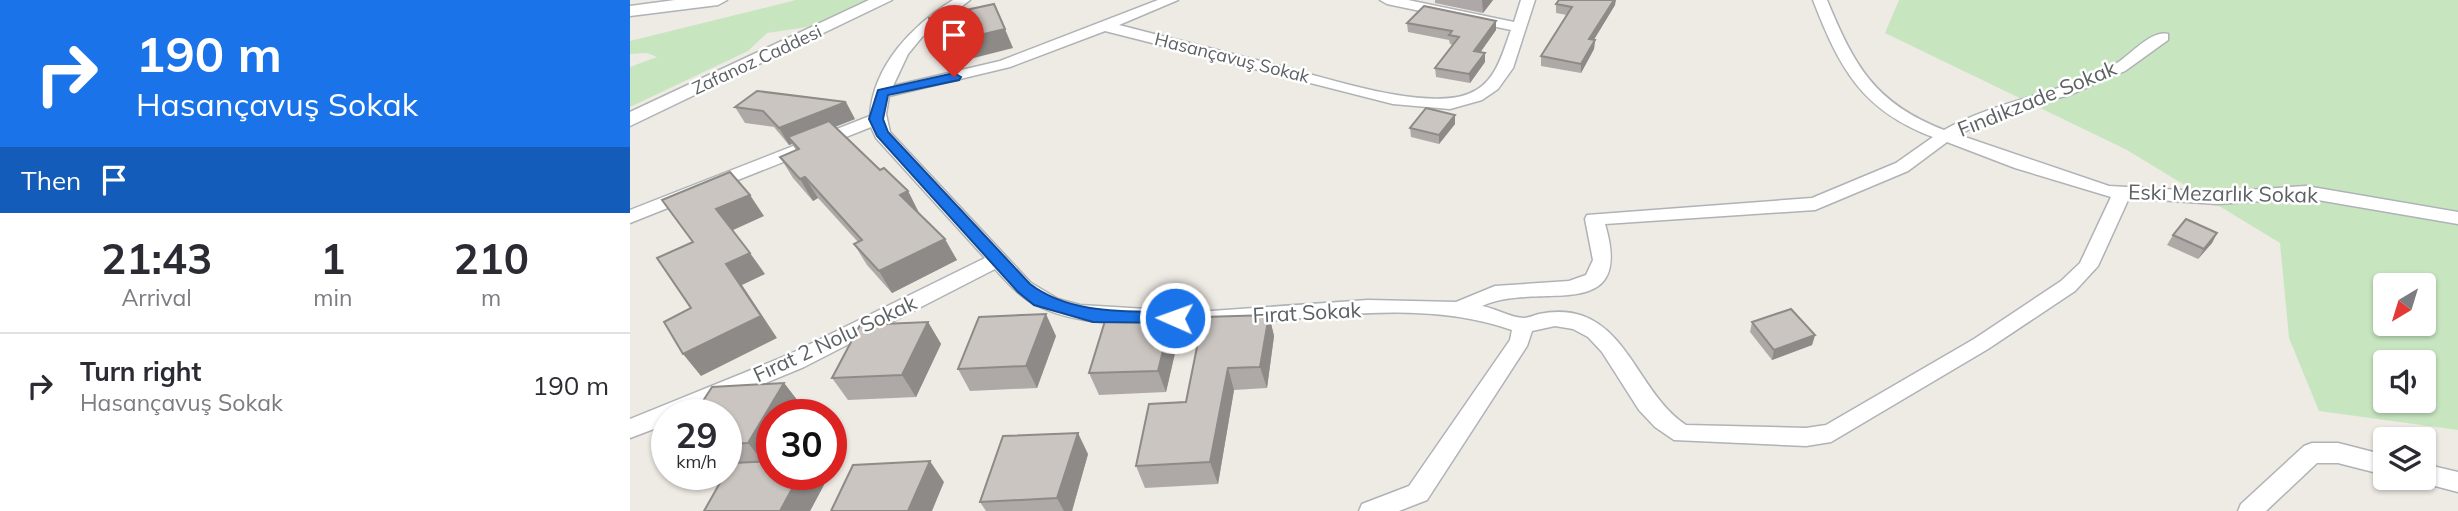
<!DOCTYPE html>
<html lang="en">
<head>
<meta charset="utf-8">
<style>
	:root { --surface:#fff; --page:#f2f2f3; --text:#2b2b33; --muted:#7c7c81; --line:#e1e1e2 }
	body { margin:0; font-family:Mulish,sans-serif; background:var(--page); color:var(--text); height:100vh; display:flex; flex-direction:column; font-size:26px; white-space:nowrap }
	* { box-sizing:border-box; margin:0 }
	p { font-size:23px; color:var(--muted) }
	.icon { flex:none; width:38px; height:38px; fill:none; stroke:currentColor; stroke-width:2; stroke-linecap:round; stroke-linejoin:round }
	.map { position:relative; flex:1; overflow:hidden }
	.panel { display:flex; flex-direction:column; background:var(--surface); width:630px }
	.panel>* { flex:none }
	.hud { background:#1a73e8; color:#fff; overflow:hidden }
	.needle { width:46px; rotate:218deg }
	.fabs { position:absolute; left:1743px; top:273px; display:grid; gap:14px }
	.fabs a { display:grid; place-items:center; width:63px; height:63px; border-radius:7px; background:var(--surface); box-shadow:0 2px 5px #0004; font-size:35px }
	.speed { position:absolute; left:21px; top:399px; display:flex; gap:14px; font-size:35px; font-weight:700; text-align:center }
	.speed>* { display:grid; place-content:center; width:91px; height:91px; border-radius:50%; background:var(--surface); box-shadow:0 2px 5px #0004; line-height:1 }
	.speed small { font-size:18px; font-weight:400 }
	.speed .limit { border:10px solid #d22; background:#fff; color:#111 }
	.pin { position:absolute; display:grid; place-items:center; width:60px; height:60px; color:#fff; margin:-72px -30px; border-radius:50% 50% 50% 0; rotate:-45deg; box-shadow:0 0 7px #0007 }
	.pin .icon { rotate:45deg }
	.me { position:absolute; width:77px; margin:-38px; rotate:272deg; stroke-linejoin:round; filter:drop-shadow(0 0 5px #0008) }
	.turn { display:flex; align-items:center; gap:24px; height:147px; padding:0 21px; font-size:32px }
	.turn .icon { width:91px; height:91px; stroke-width:2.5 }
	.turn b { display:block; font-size:49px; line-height:60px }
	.then { display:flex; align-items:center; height:66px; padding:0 21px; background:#0003; gap:14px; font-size:26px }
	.eta { display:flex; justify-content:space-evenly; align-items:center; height:119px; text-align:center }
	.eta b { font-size:42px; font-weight:700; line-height:49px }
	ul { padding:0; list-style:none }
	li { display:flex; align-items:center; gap:21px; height:105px; padding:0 21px; border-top:2px solid var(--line) }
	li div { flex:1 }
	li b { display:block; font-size:26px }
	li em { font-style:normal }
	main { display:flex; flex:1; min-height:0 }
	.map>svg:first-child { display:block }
</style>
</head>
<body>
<main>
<section class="panel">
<div class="hud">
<div class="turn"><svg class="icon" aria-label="right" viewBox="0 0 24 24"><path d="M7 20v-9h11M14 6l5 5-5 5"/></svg><div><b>190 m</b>Hasançavuş Sokak</div></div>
<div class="then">Then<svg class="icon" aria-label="arrive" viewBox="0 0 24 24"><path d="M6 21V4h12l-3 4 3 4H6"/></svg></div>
</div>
<div class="eta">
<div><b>21:43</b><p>Arrival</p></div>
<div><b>1</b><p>min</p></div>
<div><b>210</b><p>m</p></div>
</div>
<ul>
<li><svg class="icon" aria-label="right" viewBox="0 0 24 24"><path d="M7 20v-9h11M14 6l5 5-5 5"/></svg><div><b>Turn right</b><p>Hasançavuş Sokak</p></div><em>190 m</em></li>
</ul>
</section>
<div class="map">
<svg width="1828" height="511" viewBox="0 0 1828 511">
	<rect width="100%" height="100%" fill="#eeeae4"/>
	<g fill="#c7e6c0" fill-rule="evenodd">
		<path d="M 166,0 L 240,0 L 229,9 L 177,27 L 137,33 L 118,51 L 0,107 L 0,67 L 27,57 L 17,53 L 0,54 L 0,41 Z"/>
		<path d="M 1269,0 L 1828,0 L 1828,430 L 1689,411 L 1659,338 L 1650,243 L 1497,150 L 1255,33 ZM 1755,285 L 1794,285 L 1794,324 L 1755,324 ZM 1755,362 L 1794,362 L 1794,401 L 1755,401 Z"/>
	</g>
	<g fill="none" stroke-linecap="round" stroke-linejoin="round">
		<g stroke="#afb3b6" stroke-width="3">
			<g id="minor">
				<path d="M 323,0 L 340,0 L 292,37 L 278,54 L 263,86 L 370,61 L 528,0 L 548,0 L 489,25 C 542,39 596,52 650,66 C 697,78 794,111 838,94 C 866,84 872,54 881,30 L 757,4 L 750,0 L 778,0 L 884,22 L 891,0 L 905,0 L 883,68 L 868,89 L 852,100 L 820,109 L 763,104 L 475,31 L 380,67 L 259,96 L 256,114 L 260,132 L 401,283 L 428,299 L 450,305 L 567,312 L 738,300 L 826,302 L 865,286 L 939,281 L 956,275 L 963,260 L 955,219 L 957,215 L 1182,198 L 1266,163 L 1303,137 C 1231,110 1209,67 1183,0 L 1197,0 C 1224,65 1244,103 1314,130 C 1368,100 1430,94 1484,65 C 1499,57 1520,30 1538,34 L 1538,40 L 1495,71 L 1440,95 L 1410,102 L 1352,122 L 1329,135 L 1479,186 L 1587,192 L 1676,186 L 1828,212 L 1828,224 L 1676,198 L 1587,204 L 1499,198 L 1468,266 L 1445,291 L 1358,349 L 1201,442 L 1176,446 L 1044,440 L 1025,427 L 1009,410 L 972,352 L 958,337 L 943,329 L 925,326 L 902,331 L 897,346 L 797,500 L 769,511 L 729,511 L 732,504 L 779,486 L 880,340 L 882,330 C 786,296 676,321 577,326 C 555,327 534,325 513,324 C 474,323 434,322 399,301 C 386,293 376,281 365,269 L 174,367 L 58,415 L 37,415 L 37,424 L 0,438 L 0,419 L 158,355 L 355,258 L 246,138 L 241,127 L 0,223 L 0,210 L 240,116 C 243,65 283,25 323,0 ZM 1317,142 L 1385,168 L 1481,197 L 1450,263 L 1431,281 L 1344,339 L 1196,425 L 1176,428 L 1056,425 C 1013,397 1000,333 953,316 C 940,311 923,311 909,314 C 905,315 898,318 894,318 C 881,318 865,308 852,306 C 905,280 1006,328 975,224 L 1185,210 L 1278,171 Z"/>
				<path d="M 1682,443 L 1708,443 L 1755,455 L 1755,475 L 1708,463 L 1687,463 L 1636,511 L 1608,511 L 1611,504 L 1674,446 Z"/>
				<path d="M 1794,464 L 1828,472 L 1828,492 L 1786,481 L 1784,478 L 1794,478 Z"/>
			</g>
		</g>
		<g stroke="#afb3b6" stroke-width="3">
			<g id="tertiary">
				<path d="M 45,0 L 97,0 L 88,5 L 0,16 L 0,6 Z"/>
				<path d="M 239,0 L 262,0 L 0,126 L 0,112 Z"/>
			</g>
		</g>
		<use href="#minor" fill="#fff" fill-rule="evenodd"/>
		<use href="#tertiary" fill="#fff" fill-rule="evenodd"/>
	</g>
	<g fill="#aea9a6">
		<path d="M 805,0 L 863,0 L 853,13 L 805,3 Z"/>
		<path d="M 926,4 L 985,5 L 964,39 L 965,40 L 964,49 L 951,73 L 911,66 L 911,56 L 937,15 L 926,13 Z"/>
		<path d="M 777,23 L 866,30 L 850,52 L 855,53 L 855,62 L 840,83 L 806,77 L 805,68 L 823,45 L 820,44 L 819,40 L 778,32 Z"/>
		<path d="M 105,107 L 225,119 L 205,127 L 250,170 L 278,191 L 289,213 L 327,260 L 262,293 L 237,265 L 224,244 L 228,242 L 188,198 L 183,201 L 163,178 L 150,157 L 166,150 L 162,144 L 159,145 L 144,127 L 115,123 Z"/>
		<path d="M 825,124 L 809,144 L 781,137 L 780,128 Z"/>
		<path d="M 1587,233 L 1582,243 L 1568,259 L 1537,245 L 1543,235 Z"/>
		<path d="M 639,315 L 644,336 L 637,388 L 604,390 L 588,484 L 515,488 L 506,466 Z"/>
		<path d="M 541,318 L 548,340 L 536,392 L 469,395 L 459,373 Z"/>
		<path d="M 298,322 L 311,344 L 286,397 L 218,400 L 202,378 Z"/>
		<path d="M 1122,322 L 1185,335 L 1182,345 L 1142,360 L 1120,332 Z"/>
		<path d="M 426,336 L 407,388 L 340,391 L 328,369 Z"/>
		<path d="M 154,383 L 171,405 L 165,415 L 142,415 L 142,456 L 139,461 L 142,461 L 142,474 L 191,474 L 196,481 L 180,511 L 74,511 L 95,474 L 96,474 L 96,472 L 99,467 L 96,467 L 96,415 L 64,415 L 82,387 Z"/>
		<path d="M 458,454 L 442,511 L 356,511 L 350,502 Z"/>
	</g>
	<g fill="#8d8a87">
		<path d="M 852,0 L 863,0 L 853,13 Z"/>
		<path d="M 984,0 L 986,0 L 985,5 L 959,48 L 959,39 Z"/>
		<path d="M 866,21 L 866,30 L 845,60 L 844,51 Z"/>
		<path d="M 375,29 L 383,48 L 316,65 L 307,45 Z"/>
		<path d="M 965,40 L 964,49 L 951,73 L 951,64 Z"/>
		<path d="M 855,53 L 855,62 L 840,83 L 839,74 Z"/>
		<path d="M 216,102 L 225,119 L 163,143 L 158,137 L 162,144 L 159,145 L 149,128 Z"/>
		<path d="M 825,115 L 825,124 L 809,144 L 809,135 Z"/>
		<path d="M 175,177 L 188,198 L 183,201 L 170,179 Z"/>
		<path d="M 278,191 L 289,213 L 270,195 Z"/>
		<path d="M 120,195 L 134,216 L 101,231 L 86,209 Z"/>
		<path d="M 1587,233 L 1582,243 L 1568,259 L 1574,249 Z"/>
		<path d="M 315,239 L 327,260 L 262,293 L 249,271 Z"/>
		<path d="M 120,253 L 135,274 L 112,285 L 147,338 L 71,376 L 53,354 L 96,264 Z"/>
		<path d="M 416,314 L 426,336 L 407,388 L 396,366 Z"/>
		<path d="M 639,315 L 644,336 L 637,388 L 630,367 Z"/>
		<path d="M 541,318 L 548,340 L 536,392 L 528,371 Z"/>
		<path d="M 298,322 L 311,344 L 286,397 L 272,375 Z"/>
		<path d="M 1185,335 L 1182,345 L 1142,360 L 1144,350 Z"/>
		<path d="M 598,368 L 604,390 L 588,484 L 580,462 Z"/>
		<path d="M 154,383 L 171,405 L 165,415 L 142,415 L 142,456 L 136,465 L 118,443 Z"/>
		<path d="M 448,433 L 458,454 L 442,511 L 434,511 L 427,498 Z"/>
		<path d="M 300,461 L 314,482 L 302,511 L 278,511 Z"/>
		<path d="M 170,474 L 191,474 L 196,481 L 180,511 L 150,511 Z"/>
	</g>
	<g fill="#cac5c1" stroke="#8d8a87" stroke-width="2">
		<path d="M 929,0 L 984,0 L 959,39 L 965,40 L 951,64 L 911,56 L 942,7 L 926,4 Z"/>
		<path d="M 364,4 L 375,29 L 307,45 L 299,18 Z"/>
		<path d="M 794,6 L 866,21 L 844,51 L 855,53 L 839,74 L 805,68 L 829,37 L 819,35 L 822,31 L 777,23 Z"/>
		<path d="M 127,91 L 216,102 L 149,128 L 133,111 L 105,107 Z"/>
		<path d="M 796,108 L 825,115 L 809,135 L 780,128 Z"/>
		<path d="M 199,121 L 250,170 L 254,168 L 278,191 L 270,195 L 315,239 L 249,271 L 224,244 L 232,240 L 175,177 L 170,179 L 150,157 L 169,149 L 158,137 Z"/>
		<path d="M 100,172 L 120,195 L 86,209 L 120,253 L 96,264 L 131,316 L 53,354 L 34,322 L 61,308 L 27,258 L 63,242 L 32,200 Z"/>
		<path d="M 1556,219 L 1587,233 L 1574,249 L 1543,235 Z"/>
		<path d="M 1161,309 L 1185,335 L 1144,350 L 1122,322 Z"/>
		<path d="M 416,314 L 396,366 L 328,369 L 349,317 Z"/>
		<path d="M 639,315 L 630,367 L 598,368 L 580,462 L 506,466 L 519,404 L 556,402 L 573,317 Z"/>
		<path d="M 541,318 L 528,371 L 459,373 L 475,321 Z"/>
		<path d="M 298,322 L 272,375 L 202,378 L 230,325 Z"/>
		<path d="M 154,383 L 118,443 L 96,444 L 96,415 L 64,415 L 82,387 Z"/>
		<path d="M 448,433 L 427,498 L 350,502 L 373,436 Z"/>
		<path d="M 142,461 L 142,474 L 170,474 L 150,511 L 74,511 L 95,474 L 96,474 L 96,472 L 102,463 Z"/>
		<path d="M 300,461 L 278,511 L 201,511 L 223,465 Z"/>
	</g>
	<path fill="#1a73e8" stroke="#114b97" stroke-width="2" d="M 324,73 L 331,77 L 329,80 L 258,95 L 253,119 L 258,132 L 400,284 C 441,315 496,311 545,312 L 554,318 L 551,323 L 463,322 L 404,305 L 388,292 L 247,136 L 239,119 L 248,90 Z"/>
	<g text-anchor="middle" stroke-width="5" stroke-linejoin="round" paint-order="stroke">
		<g font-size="18" fill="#5c6164" stroke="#fff">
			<text transform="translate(602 58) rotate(14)" y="6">Hasançavuş Sokak</text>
			<text transform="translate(127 60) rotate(-25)" y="6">Zafanoz Caddesi</text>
		</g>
		<g font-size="21" fill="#5c6164" stroke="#fff">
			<text transform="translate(1407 99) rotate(-22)" y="7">Fındıkzade Sokak</text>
			<text transform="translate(1593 194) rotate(1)" y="7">Eski Mezarlık Sokak</text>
			<text transform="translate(677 313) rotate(-3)" y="7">Fırat Sokak</text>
			<text transform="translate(205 339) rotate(-25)" y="7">Fırat 2 Nolu Sokak</text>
		</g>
	</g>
</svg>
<div class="fabs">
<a><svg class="needle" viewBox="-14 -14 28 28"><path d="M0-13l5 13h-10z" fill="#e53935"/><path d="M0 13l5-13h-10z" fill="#7c7c81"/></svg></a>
<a><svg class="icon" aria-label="sound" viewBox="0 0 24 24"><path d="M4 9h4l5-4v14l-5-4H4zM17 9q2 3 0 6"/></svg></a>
<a><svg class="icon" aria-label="layers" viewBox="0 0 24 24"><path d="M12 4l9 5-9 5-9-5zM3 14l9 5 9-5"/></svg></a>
</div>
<div class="speed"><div>29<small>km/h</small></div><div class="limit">30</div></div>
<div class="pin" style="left:324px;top:77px;background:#d93025"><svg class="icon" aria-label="arrive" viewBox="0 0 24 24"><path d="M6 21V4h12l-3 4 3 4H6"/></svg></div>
<svg class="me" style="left:545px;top:318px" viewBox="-20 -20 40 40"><circle r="17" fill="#1a73e8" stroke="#fff" stroke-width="3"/><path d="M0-11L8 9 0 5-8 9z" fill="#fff"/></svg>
</div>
</main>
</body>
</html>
